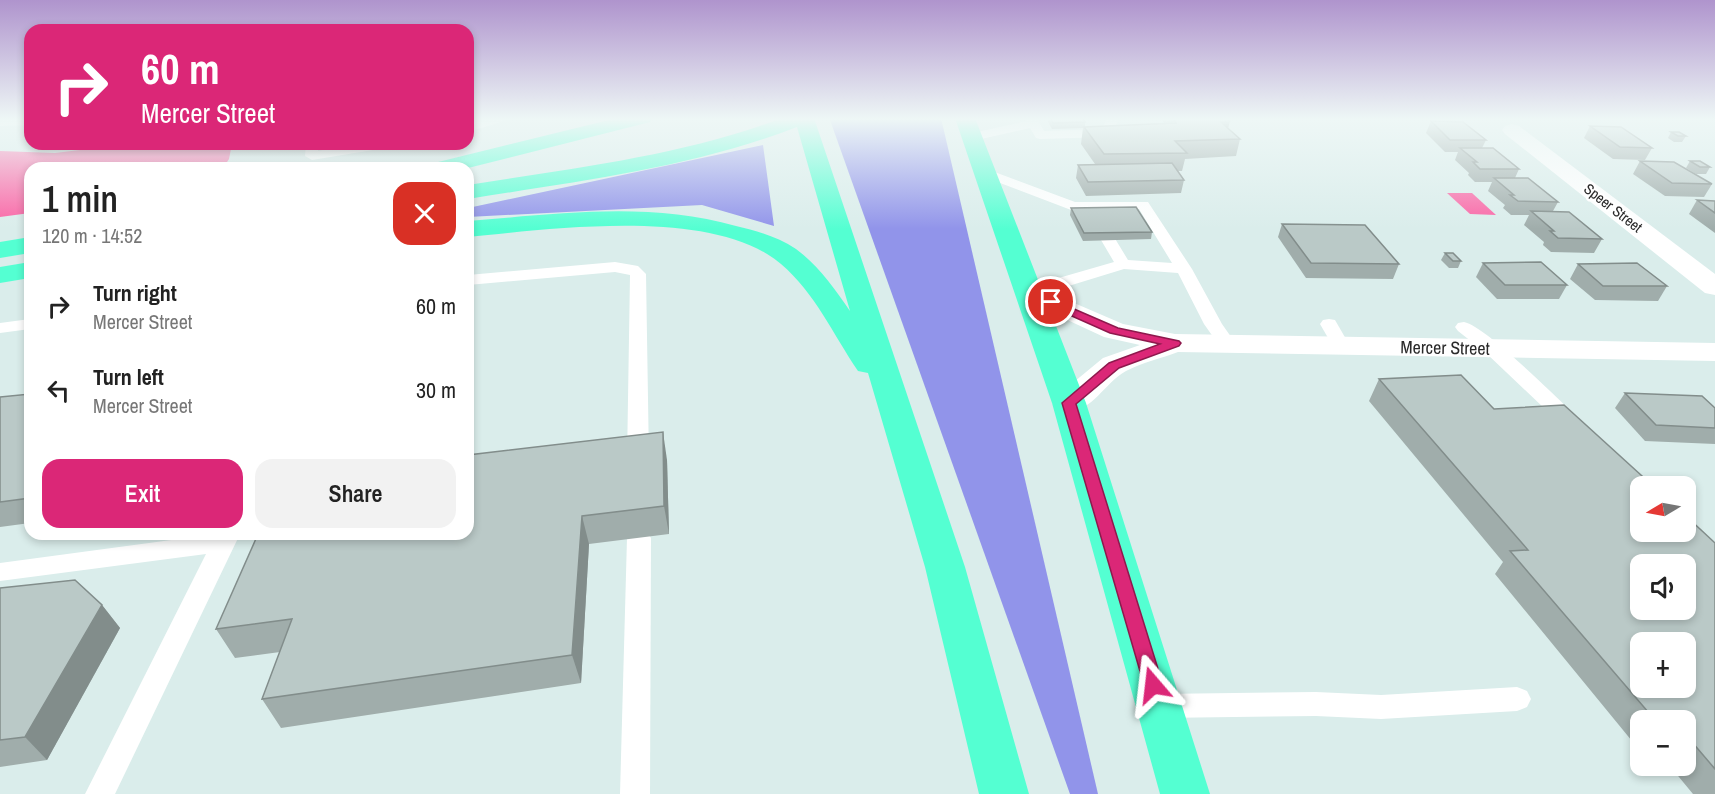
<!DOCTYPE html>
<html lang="en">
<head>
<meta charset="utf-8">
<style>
	:root { --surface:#fff; --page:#f2f2f2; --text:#222; --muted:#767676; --accent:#db2777 }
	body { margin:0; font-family:"Archivo Narrow",sans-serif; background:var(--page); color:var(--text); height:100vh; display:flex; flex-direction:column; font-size:22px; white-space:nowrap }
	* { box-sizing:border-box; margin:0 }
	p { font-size:20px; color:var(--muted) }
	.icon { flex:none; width:33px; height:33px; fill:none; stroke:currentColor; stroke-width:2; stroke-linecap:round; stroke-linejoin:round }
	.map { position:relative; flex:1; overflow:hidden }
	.side { position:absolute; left:24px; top:162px; width:450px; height:378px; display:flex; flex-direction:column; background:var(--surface); border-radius:18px; box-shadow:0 3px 9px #0003 }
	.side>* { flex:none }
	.banner { position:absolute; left:24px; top:24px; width:450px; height:126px; border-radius:18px; box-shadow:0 3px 9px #0003; background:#db2777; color:#fff; overflow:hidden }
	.needle { width:39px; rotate:260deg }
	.tools { position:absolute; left:1630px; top:476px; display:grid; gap:12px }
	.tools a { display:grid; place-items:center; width:66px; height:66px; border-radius:12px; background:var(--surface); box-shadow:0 3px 9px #0003; font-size:30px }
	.pin { position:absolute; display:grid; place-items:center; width:51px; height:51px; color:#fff; margin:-26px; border:3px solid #fff; border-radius:50%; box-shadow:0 2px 6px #0007 }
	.me { position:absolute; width:66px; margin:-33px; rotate:343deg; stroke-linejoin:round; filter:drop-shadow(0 0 4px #0008) }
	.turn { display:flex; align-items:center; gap:21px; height:126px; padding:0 18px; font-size:27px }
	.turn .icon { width:78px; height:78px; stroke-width:2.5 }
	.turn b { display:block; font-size:42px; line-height:51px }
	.round { display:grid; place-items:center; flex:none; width:63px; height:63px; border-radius:18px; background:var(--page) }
	.head { display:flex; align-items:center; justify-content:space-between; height:102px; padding:0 18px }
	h1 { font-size:36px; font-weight:600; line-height:45px }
	.primary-button { display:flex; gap:12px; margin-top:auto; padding:12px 18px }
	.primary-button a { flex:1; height:69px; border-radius:18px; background:var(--accent); color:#fff; font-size:24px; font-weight:600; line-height:69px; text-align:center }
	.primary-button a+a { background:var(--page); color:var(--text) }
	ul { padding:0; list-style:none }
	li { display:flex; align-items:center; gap:18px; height:84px; padding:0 18px }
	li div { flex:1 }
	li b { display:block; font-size:22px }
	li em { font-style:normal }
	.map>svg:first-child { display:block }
</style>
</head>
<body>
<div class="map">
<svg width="1715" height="794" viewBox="0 0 1715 794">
	<rect width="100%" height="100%" fill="#daedeb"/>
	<g fill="#9194ea">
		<path d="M 833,118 L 941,118 L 1098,794 L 1070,794 L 830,120 Z"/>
		<path d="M 763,145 L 774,226 L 702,205 L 468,217 L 468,208 Z"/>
	</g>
	<g fill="#fa63a4">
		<path d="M 129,144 L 232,144 L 229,159 L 223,168 L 30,168 L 30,213 L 0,217 L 0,151 L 55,153 Z"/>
		<path d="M 1447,193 L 1472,193 L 1496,215 L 1470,214 Z"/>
	</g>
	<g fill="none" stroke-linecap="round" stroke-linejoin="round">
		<g fill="#fff" fill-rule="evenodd">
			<path d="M 0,118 L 30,118 L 30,125 L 0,126 Z"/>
			<path d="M 492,118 L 514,118 L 468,132 L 468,124 Z"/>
			<path d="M 1025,118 L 1037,118 L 1044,131 L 1102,129 L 1107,118 L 1119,118 L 1113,133 L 1107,137 L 1040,139 L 1036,138 L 1030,128 L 972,141 L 966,137 L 968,134 L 1027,121 Z"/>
			<path d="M 306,144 L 318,144 L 318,151 L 362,144 L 391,144 L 385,148 L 312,160 L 305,156 Z"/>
			<path d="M 984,168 L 1075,202 L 1148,202 L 1192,269 L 1222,324 L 1236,344 L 1233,348 L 1221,348 L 1204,324 L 1178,273 L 1124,269 L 1036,296 L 1024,296 L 1022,292 L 1024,288 L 1114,262 L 1101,240 L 1109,235 L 1114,237 L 1128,260 L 1172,263 L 1139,209 L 1091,210 L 1084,214 L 1079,213 L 979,175 L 977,172 Z"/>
			<path d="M 615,262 L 638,266 L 646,274 L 649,461 L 645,466 L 638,468 L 631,466 L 627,461 L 630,275 L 615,272 L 468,285 L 468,275 Z"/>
			<path d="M 30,319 L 30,329 L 0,333 L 0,323 Z"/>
			<path d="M 1329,319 L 1335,320 L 1350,346 L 1347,350 L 1335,350 L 1320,324 L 1323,320 Z"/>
			<path d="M 1464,322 C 1487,327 1556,398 1578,417 L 1581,422 L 1578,427 L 1571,428 L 1564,427 L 1486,353 L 1458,331 L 1455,327 L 1458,323 Z"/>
			<path d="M 639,529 L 647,532 L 651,538 L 650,794 L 620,794 L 627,538 L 631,532 Z"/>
			<path d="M 216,534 L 240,534 L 115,794 L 85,794 L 206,554 L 0,581 L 0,563 Z"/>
			<path d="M 1517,687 L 1527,691 L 1531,699 L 1527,707 L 1517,711 L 1381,719 L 1316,716 L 1159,718 L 1149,715 L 1145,706 L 1149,697 L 1159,694 L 1316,692 L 1381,695 Z"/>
		</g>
		<g fill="#fff" fill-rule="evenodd">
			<path d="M 1512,124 L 1519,126 L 1715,274 L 1715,295 L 1705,293 L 1505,134 L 1502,130 L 1505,126 Z"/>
			<path d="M 1030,284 L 1123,324 L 1175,334 L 1715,343 L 1715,361 L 1178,352 C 1162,358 1141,363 1126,371 C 1101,385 1090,419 1057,410 L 1052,403 L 1057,396 L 1103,358 L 1140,345 L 1104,337 L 1020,298 L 1016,292 L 1020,286 Z"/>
		</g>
		<g fill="#54ffd2" fill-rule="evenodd">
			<path d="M 617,118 L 653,118 L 650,122 L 468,168 L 431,168 L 434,163 Z"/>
			<path d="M 782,118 L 814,118 L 965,567 L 1029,794 L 979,794 L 925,567 L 868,373 L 858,371 C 833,334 815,293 781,264 C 713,206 551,229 468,237 L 468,221 C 558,214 648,201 736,226 C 757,231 778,237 796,249 C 818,265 835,289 850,311 L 797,127 C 691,168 579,181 468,199 L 468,185 C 574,168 682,156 782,118 Z"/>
			<path d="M 955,118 L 975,118 L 1086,403 L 1210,794 L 1160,794 L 1052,403 Z"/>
			<path d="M 30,237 L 30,253 L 0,258 L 0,242 Z"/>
			<path d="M 30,262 L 30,278 L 0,283 L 0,267 Z"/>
		</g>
	</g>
	<g fill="#a0adab">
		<path d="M 1046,118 L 1083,118 L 1085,122 L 1085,127 L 1164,123 L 1161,118 L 1228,118 L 1230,121 L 1228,128 L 1240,139 L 1236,156 L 1185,159 L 1182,171 L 1177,171 L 1184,180 L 1181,193 L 1086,196 L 1076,178 L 1078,165 L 1095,164 L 1081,144 L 1083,128 L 1052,129 Z"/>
		<path d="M 1431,121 L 1486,140 L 1482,148 L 1519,169 L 1515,178 L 1558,202 L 1553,211 L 1602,239 L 1594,253 L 1551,252 L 1543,245 L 1544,242 L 1524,225 L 1529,215 L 1511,215 L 1503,208 L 1505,205 L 1488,191 L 1492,182 L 1475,182 L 1468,175 L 1469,173 L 1455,160 L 1458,152 L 1445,152 L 1426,133 Z"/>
		<path d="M 1590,126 L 1652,148 L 1645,160 L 1613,159 L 1584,138 Z"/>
		<path d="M 1671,132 L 1686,136 L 1682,142 L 1674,142 L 1668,138 Z"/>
		<path d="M 1640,161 L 1712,184 L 1704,197 L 1665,196 L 1633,174 Z"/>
		<path d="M 1690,161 L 1710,167 L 1706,174 L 1696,174 L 1686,168 Z"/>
		<path d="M 1697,200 L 1715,201 L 1715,233 L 1689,214 Z"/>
		<path d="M 1071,208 L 1152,232 L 1151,239 L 1083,241 L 1070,215 Z"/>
		<path d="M 1282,224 L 1399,264 L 1393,279 L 1306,278 L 1278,237 Z"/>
		<path d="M 1445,253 L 1461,261 L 1458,268 L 1449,268 L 1441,260 Z"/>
		<path d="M 1483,263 L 1567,285 L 1559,299 L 1497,299 L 1476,277 Z"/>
		<path d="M 1578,264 L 1667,286 L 1658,301 L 1595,300 L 1570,279 Z"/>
		<path d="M 1379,379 L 1494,409 L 1715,543 L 1715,794 L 1693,794 L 1669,765 L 1686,765 L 1686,720 L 1641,720 L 1641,752 L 1495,574 L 1503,562 L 1369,401 Z"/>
		<path d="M 1625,393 L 1715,408 L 1715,444 L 1645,441 L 1615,408 Z"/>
		<path d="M 30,394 L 30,523 L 0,527 L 0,397 Z"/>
		<path d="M 667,460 L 669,534 L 589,544 L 581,683 L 281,728 L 262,699 L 280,652 L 235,658 L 216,629 Z"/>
		<path d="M 0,588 L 102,605 L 120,628 L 47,760 L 0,767 Z"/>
	</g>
	<g fill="#828d8b">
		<path d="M 1230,121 L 1225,138 L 1221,122 Z"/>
		<path d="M 663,432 L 667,460 L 669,534 L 664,506 Z"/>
		<path d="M 582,516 L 589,544 L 581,683 L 572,655 Z"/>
		<path d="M 102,605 L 120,628 L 47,760 L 25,737 Z"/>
	</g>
	<g fill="#bac9c7" stroke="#828d8b" stroke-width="1.5" fill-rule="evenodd">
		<path d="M 1050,118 L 1083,118 L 1085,122 L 1053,123 Z"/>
		<path d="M 1174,118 L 1228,118 L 1230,121 L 1221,122 L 1240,139 L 1175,141 L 1187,153 L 1104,154 L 1084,127 L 1176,123 Z"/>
		<path d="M 1431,121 L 1463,122 L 1486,140 L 1450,140 Z"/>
		<path d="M 1590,126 L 1621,127 L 1652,148 L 1620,147 Z"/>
		<path d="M 1671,132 L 1679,132 L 1686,136 L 1678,136 Z"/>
		<path d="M 1460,148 L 1493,148 L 1519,169 L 1480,169 L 1473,162 L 1477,162 Z"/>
		<path d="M 1640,161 L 1674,162 L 1712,184 L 1672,183 Z"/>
		<path d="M 1690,161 L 1700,161 L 1710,167 L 1700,167 Z"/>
		<path d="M 1172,163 L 1184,180 L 1088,182 L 1078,165 Z"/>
		<path d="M 1494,178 L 1528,178 L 1558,202 L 1518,201 L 1510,195 L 1514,195 Z"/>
		<path d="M 1697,200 L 1715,201 L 1715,213 Z"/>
		<path d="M 1136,207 L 1152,232 L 1084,233 L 1071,208 Z"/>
		<path d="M 1531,211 L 1569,212 L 1602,239 L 1558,238 L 1550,231 L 1554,231 Z"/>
		<path d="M 1282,224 L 1365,225 L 1399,264 L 1311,263 Z"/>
		<path d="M 1445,253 L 1453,253 L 1461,261 L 1453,261 Z"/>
		<path d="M 1541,262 L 1567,285 L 1505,285 L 1483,263 Z"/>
		<path d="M 1637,263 L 1667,286 L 1603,286 L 1578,264 Z"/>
		<path d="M 1461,375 L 1494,409 L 1564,405 L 1653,486 L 1641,486 L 1641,531 L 1686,531 L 1686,516 L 1715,543 L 1715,769 L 1686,735 L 1686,720 L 1655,720 L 1510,551 L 1528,550 L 1379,379 ZM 1641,564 L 1686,564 L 1686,609 L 1641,609 ZM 1641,642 L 1686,642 L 1686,687 L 1641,687 Z"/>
		<path d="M 1625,393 L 1702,396 L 1715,408 L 1715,428 L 1656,425 Z"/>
		<path d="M 30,394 L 30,498 L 0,502 L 0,397 Z"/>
		<path d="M 663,432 L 664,506 L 582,516 L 572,655 L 262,699 L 292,619 L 216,629 L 258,534 L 468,534 L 468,455 Z"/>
		<path d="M 75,580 L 102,605 L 25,737 L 0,740 L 0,588 Z"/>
	</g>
	<linearGradient id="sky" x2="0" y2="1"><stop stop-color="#af94cd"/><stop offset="0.52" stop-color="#eef7f6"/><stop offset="1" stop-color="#eef7f6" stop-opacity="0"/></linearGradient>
	<rect width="1715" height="229" fill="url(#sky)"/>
	<path fill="#db2777" stroke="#8e194d" stroke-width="1.5" d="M 1051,299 L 1118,328 L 1179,341 L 1181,343 L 1179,346 L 1119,368 L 1076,404 L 1163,685 L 1160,691 L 1153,693 L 1146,691 L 1144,685 L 1062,403 L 1109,363 L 1160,344 L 1110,333 L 1047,305 L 1047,300 Z"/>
	<g text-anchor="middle" stroke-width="4.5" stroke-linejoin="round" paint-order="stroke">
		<g font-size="15" fill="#2a2a2a" stroke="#fff">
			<text transform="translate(1613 208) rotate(38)" y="5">Speer Street</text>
		</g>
		<g font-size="18" fill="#2a2a2a" stroke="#fff">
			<text transform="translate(1445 348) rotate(1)" y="6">Mercer Street</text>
		</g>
	</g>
</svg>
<div class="tools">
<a><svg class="needle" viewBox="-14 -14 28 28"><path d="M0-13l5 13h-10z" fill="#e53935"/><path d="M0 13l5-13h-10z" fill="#767676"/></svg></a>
<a><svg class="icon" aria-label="sound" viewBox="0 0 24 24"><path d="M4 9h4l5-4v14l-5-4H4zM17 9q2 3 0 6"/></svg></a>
<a>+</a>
<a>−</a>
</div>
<div class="pin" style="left:1051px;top:302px;background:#d93025"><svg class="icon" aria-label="arrive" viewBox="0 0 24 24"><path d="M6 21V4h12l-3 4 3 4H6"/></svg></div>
<svg class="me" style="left:1153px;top:685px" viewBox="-20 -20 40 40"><path d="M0-17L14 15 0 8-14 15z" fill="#db2777" stroke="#fff" stroke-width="4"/></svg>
<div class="banner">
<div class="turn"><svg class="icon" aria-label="right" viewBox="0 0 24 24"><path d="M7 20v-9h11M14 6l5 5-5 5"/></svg><div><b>60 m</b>Mercer Street</div></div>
</div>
<section class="side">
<div class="head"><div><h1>1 min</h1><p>120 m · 14:52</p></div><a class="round" style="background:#d93025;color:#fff"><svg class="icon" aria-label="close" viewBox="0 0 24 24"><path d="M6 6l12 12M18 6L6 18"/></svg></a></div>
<ul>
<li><svg class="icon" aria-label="right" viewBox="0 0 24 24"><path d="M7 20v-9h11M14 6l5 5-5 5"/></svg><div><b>Turn right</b><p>Mercer Street</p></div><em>60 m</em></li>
<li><svg class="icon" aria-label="left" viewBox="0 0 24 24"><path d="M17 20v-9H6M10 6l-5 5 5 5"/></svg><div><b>Turn left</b><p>Mercer Street</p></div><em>30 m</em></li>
</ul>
<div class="primary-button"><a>Exit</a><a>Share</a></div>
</section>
</div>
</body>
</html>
